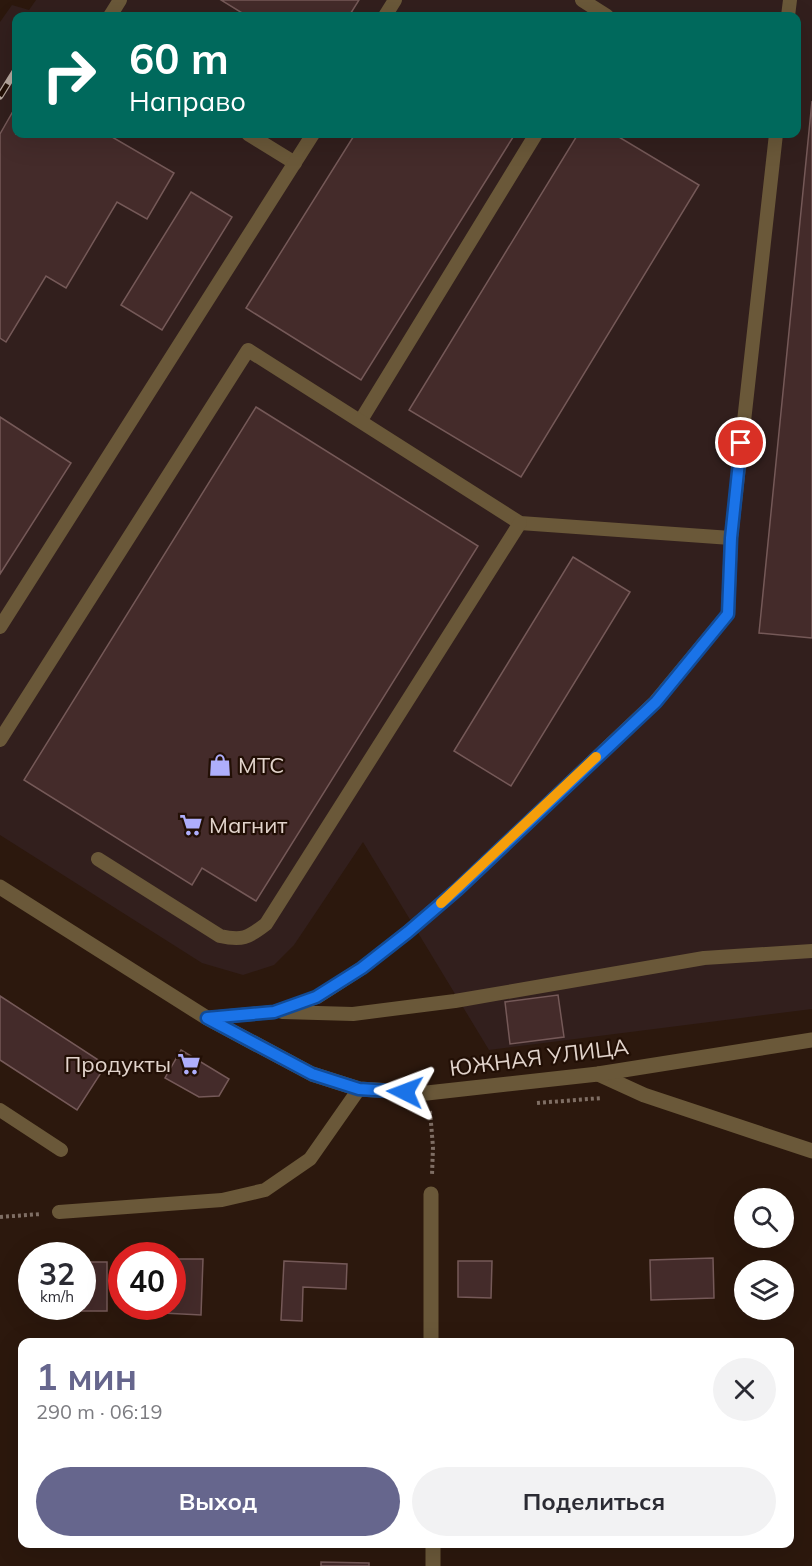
<!DOCTYPE html>
<html lang="ru">
<head>
<meta charset="utf-8">
<style>
	:root { --surface:#fff; --page:#f2f2f3; --text:#2b2b33; --muted:#7c7c81; --accent:#66668d }
	body { margin:0; font-family:Mulish,sans-serif; background:var(--page); color:var(--text); height:100vh; display:flex; flex-direction:column; font-size:22px; white-space:nowrap }
	* { box-sizing:border-box; margin:0 }
	p { font-size:20px; color:var(--muted) }
	.icon { flex:none; width:33px; height:33px; fill:none; stroke:currentColor; stroke-width:2; stroke-linecap:round; stroke-linejoin:round }
	.map { position:relative; flex:1; overflow:hidden }
	.sheet { position:absolute; left:18px; top:1338px; width:776px; height:210px; display:flex; flex-direction:column; background:var(--surface); border-radius:12px; box-shadow:0 6px 24px #0002 }
	.sheet>* { flex:none }
	.hud { position:absolute; left:12px; top:12px; width:789px; height:126px; border-radius:12px; box-shadow:0 6px 24px #0002; background:#00695c; color:#fff; overflow:hidden }
	.fabs { position:absolute; left:734px; top:1188px; display:grid; gap:12px }
	.fabs a { display:grid; place-items:center; width:60px; height:60px; border-radius:50%; background:var(--surface); box-shadow:0 6px 24px #0002; font-size:30px }
	.speed { position:absolute; left:18px; top:1242px; display:flex; gap:12px; font-size:30px; font-weight:700; text-align:center }
	.speed>* { display:grid; place-content:center; width:78px; height:78px; border-radius:50%; background:var(--surface); box-shadow:0 6px 24px #0002; line-height:1 }
	.speed small { font-size:15px; font-weight:400 }
	.speed .limit { border:9px solid #d22; background:#fff; color:#111 }
	.pin { position:absolute; display:grid; place-items:center; width:51px; height:51px; color:#fff; margin:-26px; border:3px solid #fff; border-radius:50%; box-shadow:0 2px 6px #0007 }
	.me { position:absolute; width:66px; margin:-33px; rotate:273deg; stroke-linejoin:round; filter:drop-shadow(0 0 4px #0008) }
	.turn { display:flex; align-items:center; gap:21px; height:126px; padding:0 18px; font-size:27px }
	.turn .icon { width:78px; height:78px; stroke-width:2.5 }
	.turn b { display:block; font-size:42px; line-height:51px }
	.round { display:grid; place-items:center; flex:none; width:63px; height:63px; border-radius:32px; background:var(--page) }
	.head { display:flex; align-items:center; justify-content:space-between; height:102px; padding:0 18px }
	h1 { font-size:36px; font-weight:700; line-height:45px; color:var(--accent) }
	.button { display:flex; gap:12px; margin-top:auto; padding:12px 18px }
	.button a { flex:1; height:69px; border-radius:36px; background:var(--accent); color:#fff; font-size:24px; font-weight:700; line-height:69px; text-align:center }
	.button a+a { background:var(--page); color:var(--text) }
	.map>svg:first-child { display:block }
</style>
</head>
<body>
<div class="map">
<svg width="812" height="1566" viewBox="0 0 812 1566">
	<rect width="100%" height="100%" fill="#2c180d"/>
	<path fill="#321f1d" fill-rule="evenodd" d="M 36,0 L 812,0 L 812,1009 L 489,1050 L 363,842 L 294,945 L 274,965 L 243,975 L 202,963 L 0,835 L 0,22 L 12,5 L 29,10 ZM 16,16 L 796,16 L 796,134 L 16,134 Z"/>
	<g fill="#442b2a" stroke="#755958" stroke-width="1.5">
		<path d="M 221,0 L 359,0 L 349,16 L 247,16 Z"/>
		<path d="M 812,101 L 812,638 L 759,633 Z"/>
		<path d="M 16,106 L 16,134 L 107,134 L 174,173 L 147,219 L 117,202 L 66,288 L 46,276 L 6,342 L 0,338 L 0,134 Z"/>
		<path d="M 355,134 L 515,134 L 361,380 L 246,308 Z"/>
		<path d="M 578,134 L 614,134 L 699,185 L 521,477 L 409,410 Z"/>
		<path d="M 191,192 L 232,217 L 162,330 L 121,305 Z"/>
		<path d="M 256,407 L 478,546 L 256,901 L 202,868 L 192,885 L 24,780 Z"/>
		<path d="M 0,417 L 71,463 L 0,574 Z"/>
		<path d="M 573,557 L 630,592 L 511,786 L 454,751 Z"/>
		<path d="M 558,995 L 564,1037 L 510,1044 L 505,1002 Z"/>
		<path d="M 0,996 L 106,1065 L 77,1110 L 0,1060 Z"/>
		<path d="M 181,1050 L 229,1079 L 219,1096 L 199,1097 L 165,1078 Z"/>
		<path d="M 713,1258 L 714,1298 L 651,1300 L 650,1260 Z"/>
		<path d="M 172,1259 L 203,1259 L 201,1315 L 163,1313 L 163,1306 L 172,1306 Z"/>
		<path d="M 284,1261 L 347,1264 L 346,1289 L 303,1287 L 302,1321 L 281,1320 Z"/>
		<path d="M 458,1261 L 492,1261 L 491,1298 L 458,1297 Z"/>
		<path d="M 82,1262 L 107,1262 L 107,1311 L 70,1311 L 70,1306 L 82,1306 Z"/>
		<path d="M 321,1562 L 369,1563 L 369,1566 L 321,1566 Z"/>
	</g>
	<g fill="none" stroke-linecap="round" stroke-linejoin="round">
		<g stroke="#7f6e64" stroke-width="4" stroke-dasharray="3 3" stroke-linecap="butt">
			<path d="M 537,1103 L 602,1098"/>
			<path d="M 430,1111 L 433,1147 L 432,1175"/>
			<path d="M 0,1217 L 41,1214"/>
		</g>
		<g stroke="#6a5839" stroke-width="14">
			<path d="M 582,0 L 607,16"/>
			<path d="M 110,16 L 120,0"/>
			<path d="M 385,16 L 395,0"/>
			<path d="M 788,16 L 790,0"/>
			<path d="M 248,134 L 295,163"/>
			<path d="M 361,420 L 536,134"/>
			<path d="M 0,627 L 313,134"/>
			<path d="M 0,740 L 248,350 L 520,523 L 731,538"/>
			<path d="M 98,859 L 220,936 C 242,941 248,938 266,924 L 520,523"/>
			<path d="M 282,1012 L 353,1014 L 455,1001 L 704,958 L 812,951"/>
			<path d="M 207,1018 L 274,1012 L 317,997 L 362,968 L 404,935 L 458,889 L 655,702 L 728,614 L 731,538 L 776,134"/>
			<path d="M 0,1110 L 61,1150"/>
			<path d="M 59,1212 L 222,1200 L 265,1190 L 310,1159 L 359,1089"/>
		</g>
		<g stroke="#6a5839" stroke-width="15">
			<path d="M 598,1074 L 644,1095 L 812,1151"/>
			<path d="M 431,1194 L 431,1342"/>
			<path d="M 433,1544 L 433,1566"/>
		</g>
		<path stroke="#6a5839" stroke-width="15" d="M 0,887 L 207,1018 L 312,1074 L 359,1089 L 427,1093 L 598,1074 L 812,1040"/>
		<g stroke="#b6a79e" stroke-width="7">
			<path id="rail" d="M 0,96 L 16,70"/>
		</g>
		<use href="#rail" stroke="#220f05" stroke-width="4.5" stroke-dasharray="14" stroke-linecap="butt"/>
	</g>
	<g fill="none" stroke-linecap="round" stroke-linejoin="round">
		<g stroke="#114b97" stroke-width="15">
			<path id="route" d="M 405,1092 L 359,1089 L 312,1074 L 207,1018 L 274,1012 L 316,997 L 362,968 L 408,932 L 458,889 L 656,702 L 728,614 L 731,538 L 741,443"/>
		</g>
		<use href="#route" stroke="#1a73e8" stroke-width="10"/>
		<path stroke="#f59e0b" stroke-width="10" d="M 441,903 L 596,757"/>
	</g>
	<defs>
		<g id="shop-bare" transform="scale(1.8)"><path d="M-5-2.5h2.3a2.7 3.5 0 0 1 5.4 0H5L5.5 6h-11ZM-1.5-2.5h3a1.5 2.3 0 0 0-3 0Z" fill="#aeaefb" stroke="#220f05" stroke-width="2.5" paint-order="stroke"/></g>
		<g id="supermarket-bare" transform="scale(1.8)"><path d="M-6-5.5h2.5l.6 2H6L4.5 2H-2.5L-4.4-4H-6ZM-1.5 3.2a1.3 1.3 0 1 0 .1 0ZM3 3.2a1.3 1.3 0 1 0 .1 0Z" fill="#aeaefb" stroke="#220f05" stroke-width="2.5" paint-order="stroke"/></g>
	</defs>
	<g fill-rule="evenodd">
		<use href="#shop-bare" x="220" y="765"/>
		<use href="#supermarket-bare" x="191" y="825"/>
		<use href="#supermarket-bare" x="189" y="1064"/>
	</g>
	<g text-anchor="middle" stroke-width="4.5" stroke-linejoin="round" paint-order="stroke">
		<g font-size="22" fill="#e2d4cc" stroke="#220f05" text-anchor="start">
			<text x="238" y="773">МТС</text>
			<text x="209" y="833">Магнит</text>
			<text x="171" y="1072" text-anchor="end">Продукты</text>
		</g>
		<g font-size="22" fill="#e2d4cc" stroke="#220f05">
			<text transform="translate(539 1057) rotate(-7)" y="8">ЮЖНАЯ УЛИЦА</text>
		</g>
	</g>
</svg>
<div class="fabs">
<a><svg class="icon" aria-label="search" viewBox="0 0 24 24"><circle cx="10" cy="10" r="6"/><path d="M15 15l6 6"/></svg></a>
<a><svg class="icon" aria-label="layers" viewBox="0 0 24 24"><path d="M12 4l9 5-9 5-9-5zM3 14l9 5 9-5"/></svg></a>
</div>
<div class="speed"><div>32<small>km/h</small></div><div class="limit">40</div></div>
<div class="pin" style="left:741px;top:443px;background:#d93025"><svg class="icon" aria-label="arrive" viewBox="0 0 24 24"><path d="M6 21V4h12l-3 4 3 4H6"/></svg></div>
<svg class="me" style="left:405px;top:1092px" viewBox="-20 -20 40 40"><path d="M0-17L14 15 0 8-14 15z" fill="#1a73e8" stroke="#fff" stroke-width="4"/></svg>
<div class="hud">
<div class="turn"><svg class="icon" aria-label="right" viewBox="0 0 24 24"><path d="M7 20v-9h11M14 6l5 5-5 5"/></svg><div><b>60 m</b>Направо</div></div>
</div>
<section class="sheet">
<div class="head"><div><h1>1 мин</h1><p>290 m · 06:19</p></div><a class="round"><svg class="icon" aria-label="close" viewBox="0 0 24 24"><path d="M6 6l12 12M18 6L6 18"/></svg></a></div>
<div class="button"><a>Выход</a><a>Поделиться</a></div>
</section>
</div>
</body>
</html>
